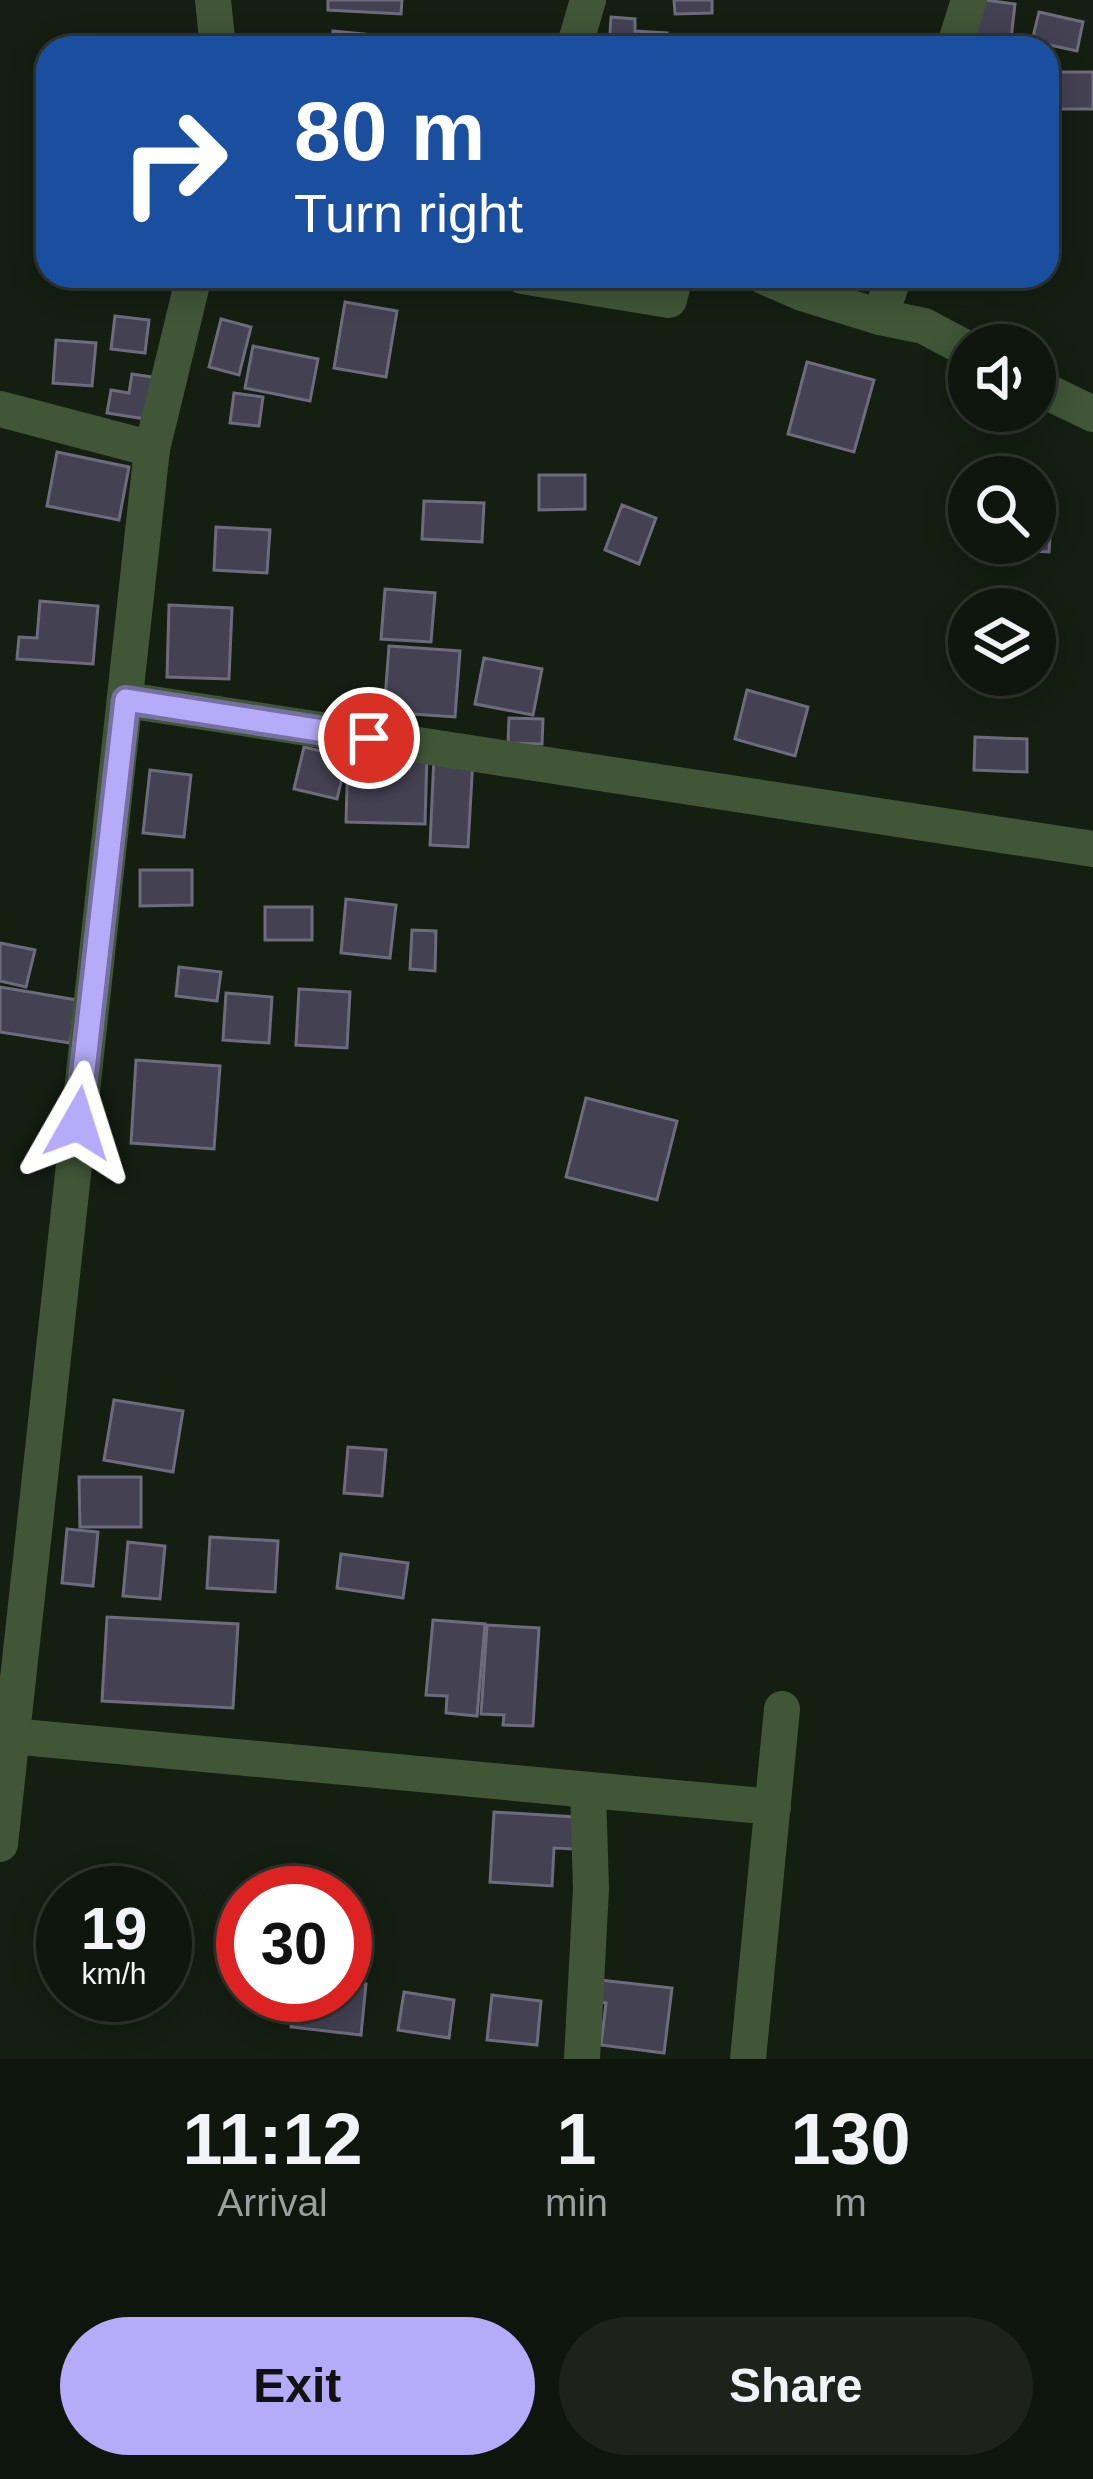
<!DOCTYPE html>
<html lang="en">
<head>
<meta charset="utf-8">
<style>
	:root { --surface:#0f160d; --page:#1d231b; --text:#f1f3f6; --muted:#9b9f9d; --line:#2f352e; --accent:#b6abf8 }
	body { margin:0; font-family:Helvetica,sans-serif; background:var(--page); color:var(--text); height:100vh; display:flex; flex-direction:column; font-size:45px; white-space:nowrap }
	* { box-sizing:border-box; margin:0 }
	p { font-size:39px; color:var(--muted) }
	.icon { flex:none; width:66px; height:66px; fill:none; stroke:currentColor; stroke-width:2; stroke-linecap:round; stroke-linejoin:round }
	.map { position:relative; height:2059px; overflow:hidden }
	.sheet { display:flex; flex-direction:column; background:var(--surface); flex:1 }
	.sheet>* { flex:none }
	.guide { position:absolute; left:36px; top:36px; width:1023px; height:252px; border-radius:36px; box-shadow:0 6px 30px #0003,0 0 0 3px var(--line); background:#1a4fa0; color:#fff; overflow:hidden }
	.controls { position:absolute; left:948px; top:324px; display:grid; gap:24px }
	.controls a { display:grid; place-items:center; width:108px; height:108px; border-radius:50%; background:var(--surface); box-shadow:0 6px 30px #0003,0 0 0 3px var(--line); font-size:60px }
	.speed { position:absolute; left:36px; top:1866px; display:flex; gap:24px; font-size:60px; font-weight:700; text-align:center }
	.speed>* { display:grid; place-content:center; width:156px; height:156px; border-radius:50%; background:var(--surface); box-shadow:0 6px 30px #0003,0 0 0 3px var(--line); line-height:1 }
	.speed small { font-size:30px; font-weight:400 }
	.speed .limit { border:18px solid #d22; background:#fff; color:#111 }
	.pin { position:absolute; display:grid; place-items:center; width:102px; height:102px; color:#fff; margin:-51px; border:6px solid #fff; border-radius:50%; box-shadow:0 3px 12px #0007 }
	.me { position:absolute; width:132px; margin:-66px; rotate:6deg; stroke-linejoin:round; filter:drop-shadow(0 0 9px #0008) }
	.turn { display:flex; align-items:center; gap:42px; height:252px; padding:0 60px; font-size:54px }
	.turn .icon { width:156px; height:156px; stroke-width:2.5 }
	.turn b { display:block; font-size:84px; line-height:102px }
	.eta { display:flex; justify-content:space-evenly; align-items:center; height:204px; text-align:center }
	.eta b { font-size:72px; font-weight:700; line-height:84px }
	.action { display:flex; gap:24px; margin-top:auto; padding:24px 60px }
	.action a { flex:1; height:138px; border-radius:72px; background:var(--accent); color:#111; font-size:48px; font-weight:700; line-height:138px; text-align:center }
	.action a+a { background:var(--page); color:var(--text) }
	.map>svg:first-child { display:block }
</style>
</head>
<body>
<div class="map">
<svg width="1093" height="2059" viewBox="0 0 1093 2059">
	<rect width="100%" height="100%" fill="#141e11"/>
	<g fill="#434152" stroke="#6d6b7d" stroke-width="3">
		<path d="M 328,0 L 402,0 L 401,14 L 328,10 Z"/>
		<path d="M 674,0 L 712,0 L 712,13 L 675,14 Z"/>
		<path d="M 985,0 L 1015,4 L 1010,48 L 967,43 Z"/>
		<path d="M 1039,12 L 1083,22 L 1077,51 L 1032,41 Z"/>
		<path d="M 611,17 L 635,19 L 635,31 L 667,33 L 666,48 L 609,48 Z"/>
		<path d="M 333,31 L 365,34 L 364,48 L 332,48 Z"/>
		<rect x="1047" y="72" width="46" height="37"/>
		<path d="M 345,302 L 397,311 L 386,377 L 334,368 Z"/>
		<path d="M 115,316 L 149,320 L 145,353 L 111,349 Z"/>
		<path d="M 221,319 L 251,327 L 239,375 L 209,367 Z"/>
		<path d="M 56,340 L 96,343 L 92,386 L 53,383 Z"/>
		<path d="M 253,346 L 318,359 L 310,401 L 245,388 Z"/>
		<path d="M 807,362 L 874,380 L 854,452 L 788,434 Z"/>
		<path d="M 132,374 L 159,378 L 152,420 L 107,413 L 111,390 L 129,393 Z"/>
		<path d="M 234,393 L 263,397 L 259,426 L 230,423 Z"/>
		<path d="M 57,452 L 129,467 L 119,520 L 47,506 Z"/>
		<path d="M 539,475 L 585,475 L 585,509 L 539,510 Z"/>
		<path d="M 424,501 L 484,503 L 482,542 L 422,539 Z"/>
		<path d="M 622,505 L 656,518 L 639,564 L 605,550 Z"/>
		<path d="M 1035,508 L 1052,509 L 1049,552 L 974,548 L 975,543 L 1035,543 Z"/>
		<path d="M 216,527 L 270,530 L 267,573 L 214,570 Z"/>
		<path d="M 385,589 L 435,593 L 431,642 L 381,639 Z"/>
		<path d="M 40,601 L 98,606 L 93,664 L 17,659 L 19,637 L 37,638 Z"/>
		<path d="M 169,605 L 232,608 L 229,679 L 167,677 Z"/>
		<path d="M 389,646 L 460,651 L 455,717 L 384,712 Z"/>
		<path d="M 484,658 L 542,669 L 533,715 L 475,704 Z"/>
		<path d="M 747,690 L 808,707 L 795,756 L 735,739 Z"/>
		<path d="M 509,718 L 543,719 L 542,744 L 508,743 Z"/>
		<path d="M 975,737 L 1027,739 L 1027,772 L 974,770 Z"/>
		<path d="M 304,747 L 347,757 L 337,799 L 294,789 Z"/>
		<path d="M 348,753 L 427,754 L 425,824 L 346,822 Z"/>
		<path d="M 434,756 L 473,758 L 468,847 L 430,845 Z"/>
		<path d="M 150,770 L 191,775 L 184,837 L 143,833 Z"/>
		<path d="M 140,870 L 192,870 L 192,905 L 140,906 Z"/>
		<path d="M 346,899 L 396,905 L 390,958 L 341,953 Z"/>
		<rect x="265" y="907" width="47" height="33"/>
		<path d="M 412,930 L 436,931 L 435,971 L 410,969 Z"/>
		<path d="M 0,943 L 35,950 L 26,987 L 0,981 Z"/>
		<path d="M 179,967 L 221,972 L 217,1001 L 176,996 Z"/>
		<path d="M 0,987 L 77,1000 L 70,1043 L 0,1032 Z"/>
		<path d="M 299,989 L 350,992 L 347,1048 L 296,1045 Z"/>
		<path d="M 226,993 L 272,997 L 269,1043 L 223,1040 Z"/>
		<path d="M 136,1060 L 220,1066 L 214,1149 L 131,1143 Z"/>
		<path d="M 586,1098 L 677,1121 L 657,1200 L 566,1177 Z"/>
		<path d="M 114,1400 L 183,1411 L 173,1472 L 104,1460 Z"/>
		<path d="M 348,1447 L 386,1450 L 382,1496 L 344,1493 Z"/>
		<path d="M 79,1477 L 141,1477 L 141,1527 L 80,1527 Z"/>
		<path d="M 67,1529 L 98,1532 L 93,1586 L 62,1583 Z"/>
		<path d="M 210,1537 L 278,1541 L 275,1592 L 207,1588 Z"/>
		<path d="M 128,1542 L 165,1546 L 160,1599 L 123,1596 Z"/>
		<path d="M 341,1554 L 408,1563 L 403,1598 L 337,1588 Z"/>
		<path d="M 107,1617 L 238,1624 L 233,1708 L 102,1701 Z"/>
		<path d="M 433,1620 L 485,1624 L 477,1716 L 446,1713 L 447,1696 L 426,1695 Z"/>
		<path d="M 487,1625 L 539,1628 L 533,1726 L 503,1725 L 504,1715 L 481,1714 Z"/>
		<path d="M 494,1812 L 576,1817 L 574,1849 L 554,1848 L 552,1886 L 490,1882 Z"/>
		<path d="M 345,1930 L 367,1934 L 358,1977 L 345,1974 Z"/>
		<path d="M 591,1979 L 672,1988 L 664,2053 L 601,2045 L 606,2003 L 588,2001 Z"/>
		<path d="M 345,1981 L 366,1984 L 361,2035 L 291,2027 L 295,1995 L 345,1995 Z"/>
		<path d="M 404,1992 L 454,2000 L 449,2038 L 398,2030 Z"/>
		<path d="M 492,1995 L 541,2001 L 537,2045 L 487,2040 Z"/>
	</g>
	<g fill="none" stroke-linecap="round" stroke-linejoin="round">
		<g stroke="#405637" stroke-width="36">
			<path d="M 213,0 L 218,48"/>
			<path d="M 574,48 L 588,0"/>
			<path d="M 954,48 L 969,0"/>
			<path d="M 522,276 L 669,300 L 675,276"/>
			<path d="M 763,276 L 802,293 L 880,317"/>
			<path d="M 894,276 L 880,317 L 924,326 L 969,350"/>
			<path d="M 1035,386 L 1093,414"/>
			<path d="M 0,409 L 152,449"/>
			<path d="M 126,700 L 1093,849"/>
			<path d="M 11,1736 L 773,1807"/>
			<path d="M 0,1844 L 152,449 L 194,276"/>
			<path d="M 582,2059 L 591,1889 L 588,1790"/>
			<path d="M 748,2059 L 782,1709"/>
		</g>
	</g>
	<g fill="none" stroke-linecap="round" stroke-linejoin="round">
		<g stroke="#766fa1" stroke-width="30">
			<path id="route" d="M 78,1123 L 126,700 L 369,738"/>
		</g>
		<use href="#route" stroke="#b6abf8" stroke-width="21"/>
	</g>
</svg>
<div class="controls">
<a><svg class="icon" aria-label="sound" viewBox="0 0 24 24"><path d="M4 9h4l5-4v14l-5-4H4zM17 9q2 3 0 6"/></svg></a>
<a><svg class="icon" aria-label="search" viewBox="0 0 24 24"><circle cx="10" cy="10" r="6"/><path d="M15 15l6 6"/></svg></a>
<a><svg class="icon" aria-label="layers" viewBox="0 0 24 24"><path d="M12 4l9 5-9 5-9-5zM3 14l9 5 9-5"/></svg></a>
</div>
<div class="speed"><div>19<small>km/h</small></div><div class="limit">30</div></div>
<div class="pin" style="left:369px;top:738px;background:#d93025"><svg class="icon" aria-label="arrive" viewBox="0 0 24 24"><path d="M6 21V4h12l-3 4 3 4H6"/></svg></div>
<svg class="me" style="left:78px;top:1123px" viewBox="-20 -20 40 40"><path d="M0-17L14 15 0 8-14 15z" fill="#b6abf8" stroke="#fff" stroke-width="4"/></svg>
<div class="guide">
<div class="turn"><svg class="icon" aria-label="right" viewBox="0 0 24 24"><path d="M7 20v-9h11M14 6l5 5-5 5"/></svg><div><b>80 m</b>Turn right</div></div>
</div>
</div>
<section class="sheet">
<div class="eta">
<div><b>11:12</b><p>Arrival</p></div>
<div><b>1</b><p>min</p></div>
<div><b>130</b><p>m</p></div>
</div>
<div class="action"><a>Exit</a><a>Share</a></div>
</section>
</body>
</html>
